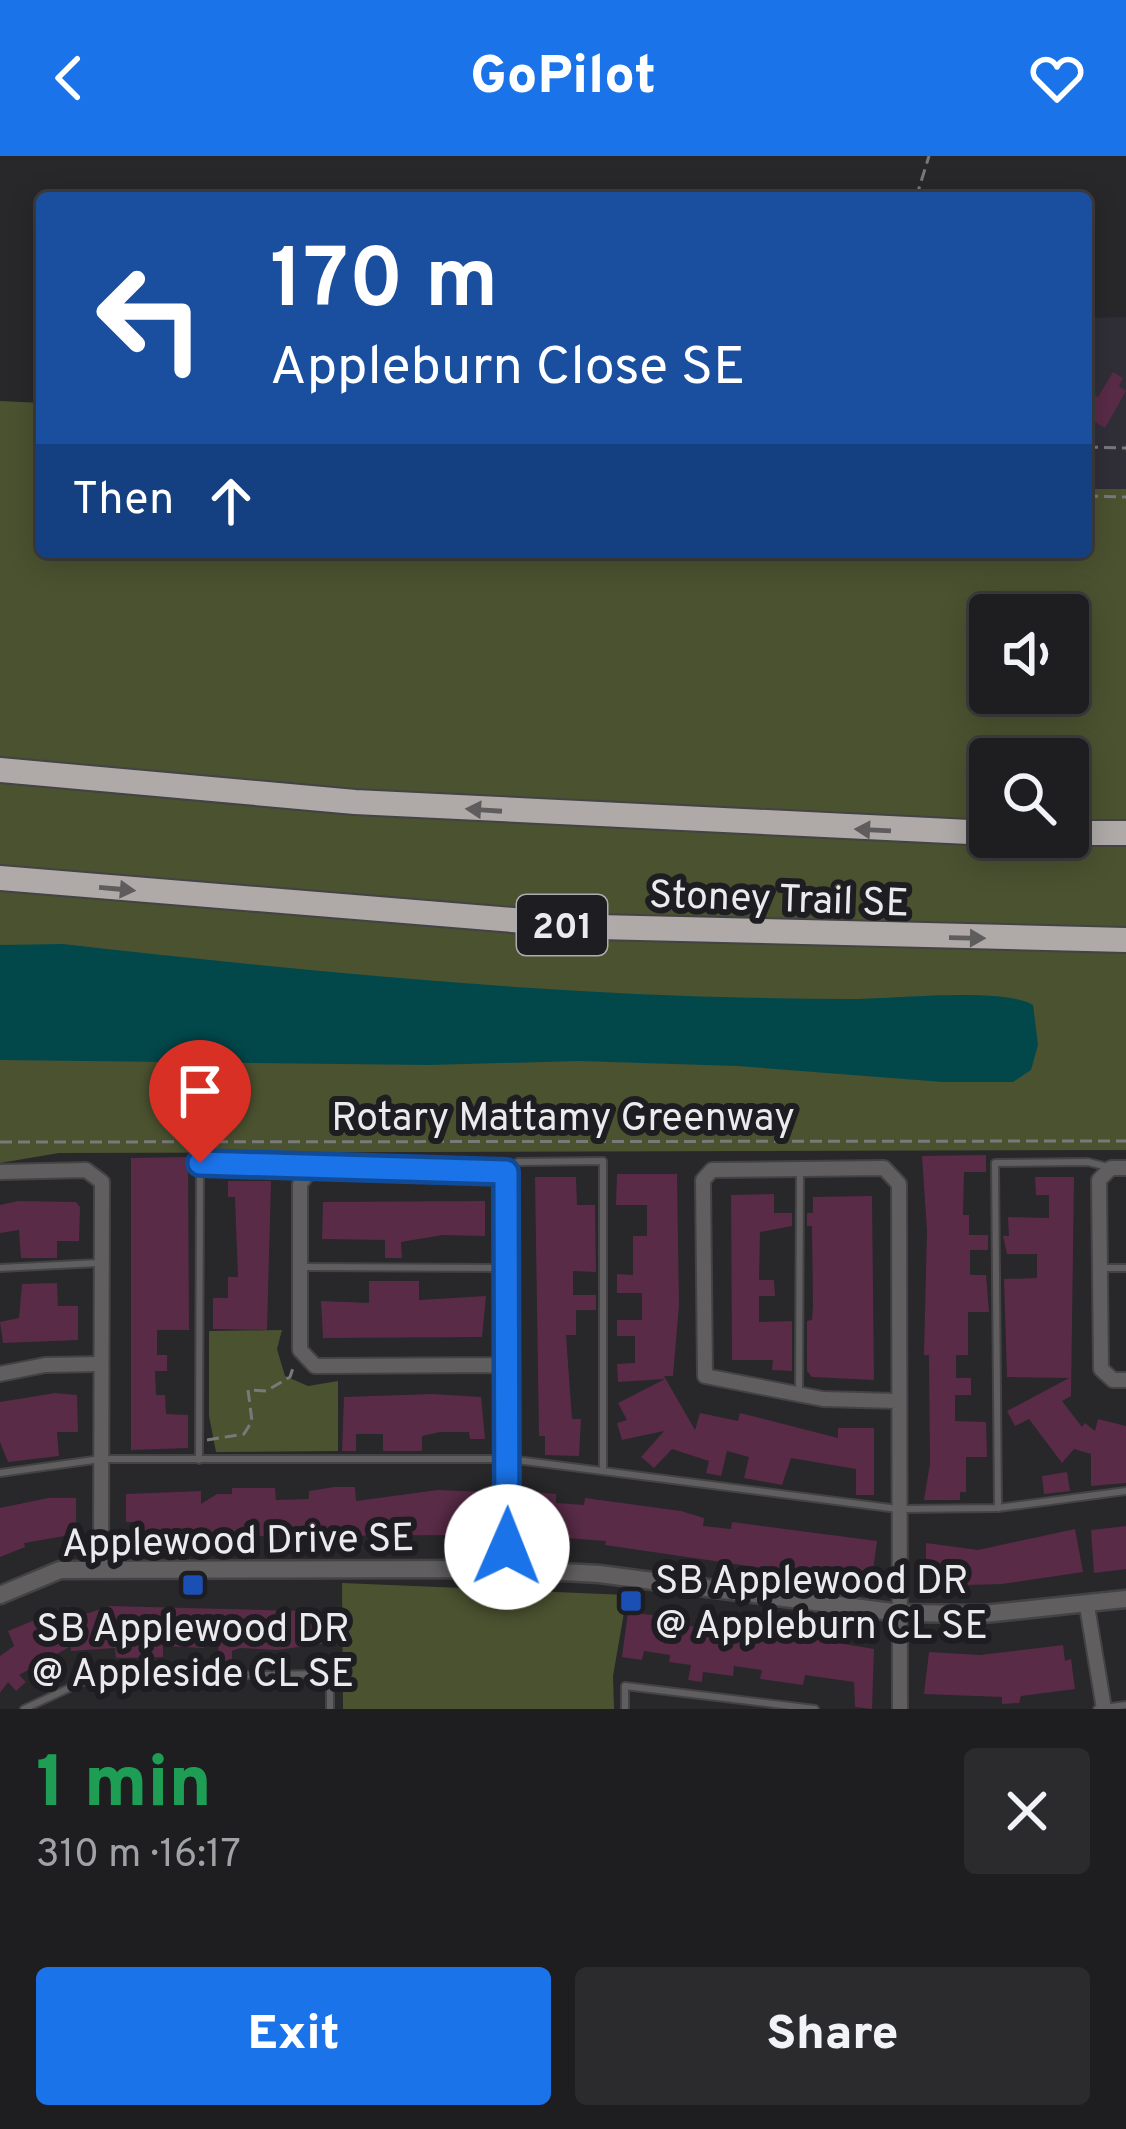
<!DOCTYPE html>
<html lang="en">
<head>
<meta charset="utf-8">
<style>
	:root { --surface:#1e1d20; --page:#2b2a2d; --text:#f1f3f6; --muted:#a1a2a5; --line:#3c3b3e; --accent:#1a73e8 }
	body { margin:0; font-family:Overpass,sans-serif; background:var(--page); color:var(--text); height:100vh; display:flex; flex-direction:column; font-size:45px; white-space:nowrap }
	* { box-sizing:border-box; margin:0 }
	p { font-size:39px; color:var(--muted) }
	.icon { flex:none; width:66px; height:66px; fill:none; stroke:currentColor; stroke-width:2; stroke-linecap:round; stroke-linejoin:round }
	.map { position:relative; height:1553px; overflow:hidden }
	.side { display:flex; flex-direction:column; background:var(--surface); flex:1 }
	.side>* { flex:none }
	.banner { position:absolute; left:36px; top:36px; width:1056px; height:366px; border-radius:12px; box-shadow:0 6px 30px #0003,0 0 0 3px var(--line); background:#1a4fa0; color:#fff; overflow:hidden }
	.fabs { position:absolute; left:969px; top:438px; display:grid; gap:24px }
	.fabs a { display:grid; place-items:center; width:120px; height:120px; border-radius:12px; background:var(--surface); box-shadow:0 6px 30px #0003,0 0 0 3px var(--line); font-size:60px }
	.pin { position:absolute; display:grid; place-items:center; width:102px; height:102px; color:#fff; margin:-123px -51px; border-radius:50% 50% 50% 0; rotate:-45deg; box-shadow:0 0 12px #0007 }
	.pin .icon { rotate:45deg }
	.me { position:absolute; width:132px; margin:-66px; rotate:1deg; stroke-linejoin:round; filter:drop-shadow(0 0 9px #0008) }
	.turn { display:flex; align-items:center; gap:42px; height:252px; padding:0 36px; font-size:54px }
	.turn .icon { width:156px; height:156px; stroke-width:2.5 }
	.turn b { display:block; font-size:84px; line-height:102px }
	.then { display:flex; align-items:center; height:114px; padding:0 36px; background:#0003; gap:24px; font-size:45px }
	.round { display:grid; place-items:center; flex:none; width:126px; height:126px; border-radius:12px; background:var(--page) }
	.summary { display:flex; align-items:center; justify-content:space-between; height:204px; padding:0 36px }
	h1 { font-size:72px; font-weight:800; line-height:90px; color:#1e9e55 }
	.button { display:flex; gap:24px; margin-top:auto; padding:24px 36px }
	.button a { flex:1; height:138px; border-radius:12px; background:var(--accent); color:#fff; font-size:48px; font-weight:800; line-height:138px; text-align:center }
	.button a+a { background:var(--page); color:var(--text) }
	header { display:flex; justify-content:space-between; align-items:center; height:156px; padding:0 36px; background:var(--accent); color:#fff; font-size:54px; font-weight:800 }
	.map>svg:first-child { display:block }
</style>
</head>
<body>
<header><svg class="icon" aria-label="back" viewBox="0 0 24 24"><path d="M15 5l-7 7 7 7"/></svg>GoPilot<svg class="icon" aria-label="heart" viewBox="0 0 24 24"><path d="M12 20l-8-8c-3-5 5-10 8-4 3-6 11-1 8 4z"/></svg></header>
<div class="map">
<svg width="1126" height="1553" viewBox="0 0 1126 1553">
	<rect width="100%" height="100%" fill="#28272a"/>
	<path fill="#302e37" d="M 1126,161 L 1126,333 L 1086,333 L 1086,162 Z"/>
	<g fill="#4b5230" fill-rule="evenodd">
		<path d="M 0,245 L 42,247 L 42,396 L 1086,396 L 1086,333 L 1126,333 L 1126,994 L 59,997 L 0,1007 ZM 990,459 L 1068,459 L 1068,537 L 990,537 ZM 990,603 L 1068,603 L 1068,681 L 990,681 Z"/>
		<path d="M 282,1174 L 277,1193 L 285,1220 L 308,1230 L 338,1225 L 338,1295 L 216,1296 L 209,1260 L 209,1175 Z"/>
		<path d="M 342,1427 L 627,1439 L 613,1520 L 614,1553 L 343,1553 Z"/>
	</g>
	<path fill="#02484b" d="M 63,788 C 327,818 588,843 854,843 C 896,843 1002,831 1033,849 L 1038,889 L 1031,914 L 1013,926 L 943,926 L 737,910 L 579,905 L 429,909 L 0,904 L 0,789 Z"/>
	<g fill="#592b47">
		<path d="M 1113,216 L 1123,222 L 1119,230 L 1126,235 L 1105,272 L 1086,261 L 1086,234 L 1098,241 Z"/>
		<path d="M 986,999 L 986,1016 L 964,1016 L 963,1059 L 969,1059 L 969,1079 L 988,1079 L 988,1094 L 970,1094 L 970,1119 L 986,1119 L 989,1156 L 968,1156 L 968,1199 L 956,1199 L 956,1222 L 971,1222 L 971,1239 L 955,1239 L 955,1265 L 986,1266 L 987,1301 L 966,1301 L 966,1336 L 960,1336 L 960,1344 L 924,1344 L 930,1308 L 929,1199 L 924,1199 L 927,1075 L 922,1000 Z"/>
		<path d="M 188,1001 L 189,1174 L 157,1174 L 157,1199 L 167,1199 L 167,1215 L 155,1215 L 156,1239 L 165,1239 L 166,1258 L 188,1259 L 188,1292 L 131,1294 L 131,1002 Z"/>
		<path d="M 617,1018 L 677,1018 L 679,1149 L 673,1220 L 664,1220 L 695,1274 L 700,1257 L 738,1265 L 740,1257 L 838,1282 L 838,1272 L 874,1272 L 874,1339 L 856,1339 L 856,1313 L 791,1302 L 782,1329 L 744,1322 L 749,1301 L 727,1295 L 721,1320 L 706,1317 L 709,1305 L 672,1293 L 654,1312 L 641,1301 L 664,1275 L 622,1284 L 617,1267 L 627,1264 L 618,1247 L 665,1223 L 618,1226 L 617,1208 L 635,1207 L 635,1180 L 617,1180 L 617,1164 L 642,1164 L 642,1137 L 617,1137 L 617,1118 L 633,1119 L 633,1080 L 647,1080 L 647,1049 L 616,1049 Z"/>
		<path d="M 535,1021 L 576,1021 L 577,1049 L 595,1049 L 596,1116 L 573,1115 L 573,1139 L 596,1139 L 596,1154 L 576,1154 L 576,1179 L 566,1179 L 572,1263 L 581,1263 L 579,1300 L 545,1299 L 545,1280 L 539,1280 Z"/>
		<path d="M 1035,1021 L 1074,1021 L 1071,1240 L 1062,1245 L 1082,1271 L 1085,1267 L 1095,1275 L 1098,1263 L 1126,1270 L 1126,1327 L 1091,1330 L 1091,1298 L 1074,1293 L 1062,1307 L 1029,1263 L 1015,1270 L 1007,1255 L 1069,1222 L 1007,1221 L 1004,1123 L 1037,1122 L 1037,1098 L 1007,1098 L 1003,1080 L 1009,1080 L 1008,1061 L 1049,1062 L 1049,1039 L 1036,1039 Z"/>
		<path d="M 228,1025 L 271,1025 L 267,1174 L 213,1173 L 213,1142 L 228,1142 L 228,1121 L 238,1121 L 235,1041 L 228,1041 Z"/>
		<path d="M 774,1038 L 774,1057 L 792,1057 L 792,1070 L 760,1076 L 759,1124 L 774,1124 L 775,1140 L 759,1140 L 759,1166 L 792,1165 L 792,1215 L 772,1214 L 773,1204 L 732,1204 L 731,1039 Z"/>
		<path d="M 872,1040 L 874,1224 L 812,1221 L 807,1215 L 807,1165 L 812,1164 L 813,1149 L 812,1070 L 807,1070 L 807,1057 L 813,1057 L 813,1041 Z"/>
		<path d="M 18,1045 L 76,1046 L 80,1051 L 79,1085 L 57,1085 L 57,1102 L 21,1102 L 19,1074 L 0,1077 L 0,1049 Z"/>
		<path d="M 485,1045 L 485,1080 L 443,1079 L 401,1086 L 402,1102 L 385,1102 L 385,1084 L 322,1083 L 323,1046 Z"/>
		<path d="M 369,1125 L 419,1125 L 419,1144 L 486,1140 L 482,1181 L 323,1182 L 321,1145 L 369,1147 Z"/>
		<path d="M 57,1127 L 58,1150 L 78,1150 L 78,1184 L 3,1187 L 0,1166 L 19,1162 L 22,1128 Z"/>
		<path d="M 55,1237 L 77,1239 L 78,1276 L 57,1276 L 59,1300 L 8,1306 L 0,1286 L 0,1246 Z"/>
		<path d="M 432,1238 L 481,1241 L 485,1283 L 470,1283 L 469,1276 L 440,1276 L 422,1280 L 422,1295 L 383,1295 L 383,1278 L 356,1278 L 356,1295 L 342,1295 L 344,1241 Z"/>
		<path d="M 1067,1316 L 1070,1335 L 1044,1338 L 1042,1320 Z"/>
		<path d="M 334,1331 L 355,1331 L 356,1345 L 438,1334 L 486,1336 L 486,1363 L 478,1363 L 478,1379 L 460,1379 L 134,1381 L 134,1366 L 126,1366 L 126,1338 L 201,1335 L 201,1348 L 217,1338 L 232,1338 L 232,1332 L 275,1332 L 276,1344 L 309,1343 L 309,1335 Z"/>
		<path d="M 535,1336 L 556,1338 L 556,1347 L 584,1349 L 585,1342 L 681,1355 L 704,1362 L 703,1370 L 731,1373 L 732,1366 L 877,1385 L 873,1415 L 866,1413 L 864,1427 L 605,1389 L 606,1385 L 539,1380 L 540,1366 L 533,1366 Z"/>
		<path d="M 48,1342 L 76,1342 L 76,1378 L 24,1387 L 25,1391 L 0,1401 L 0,1352 Z"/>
		<path d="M 1126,1370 L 1126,1413 L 1094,1417 L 1091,1374 Z"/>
		<path d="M 1075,1373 L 1083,1416 L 1002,1428 L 933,1430 L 933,1414 L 926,1414 L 926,1387 L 978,1394 Z"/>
		<path d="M 69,1450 L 73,1462 L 110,1450 L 342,1456 L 343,1485 L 277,1494 L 240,1492 L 232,1495 L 232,1510 L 219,1510 L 218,1483 L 203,1492 L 163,1490 L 163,1501 L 116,1502 L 115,1492 L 71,1495 L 71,1490 L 19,1519 L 26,1526 L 16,1535 L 8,1526 L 0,1537 L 0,1500 L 14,1490 L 8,1475 Z"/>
		<path d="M 628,1456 L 691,1464 L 690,1470 L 717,1474 L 767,1475 L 874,1493 L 872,1553 L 855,1551 L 854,1526 L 805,1519 L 803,1529 L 760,1523 L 762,1514 L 734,1510 L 733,1520 L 703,1516 L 702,1526 L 688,1524 L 691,1509 L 669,1506 L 670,1499 L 644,1495 L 642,1504 L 622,1501 Z"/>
		<path d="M 1063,1489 L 1065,1505 L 1071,1503 L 1075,1533 L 1021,1540 L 1019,1547 L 1002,1548 L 1002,1541 L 924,1538 L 929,1496 L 980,1499 Z"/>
	</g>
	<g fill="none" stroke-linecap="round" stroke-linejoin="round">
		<g stroke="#434245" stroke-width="10">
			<g id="service">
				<path d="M 508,1014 L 518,1006 L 603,1005 L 603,1314"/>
				<path d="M 303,1111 L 506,1112"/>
				<path d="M 0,1112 L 98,1107"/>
				<path d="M 1100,1112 L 1126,1112"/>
				<path d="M 799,1236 L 800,1015"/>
				<path d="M 199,1304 L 200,1007 L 289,1006 L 306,1013"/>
				<path d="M 0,1317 L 101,1303 L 509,1303 L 898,1353 L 998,1352 L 1126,1335"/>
				<path d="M 998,1352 L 995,1007 L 1088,1006 L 1108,1011"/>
				<path d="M 24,1553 L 91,1522 L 318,1518 L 330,1527 L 330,1553"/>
				<path d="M 625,1553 L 625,1530 L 815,1553"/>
				<path d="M 1097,1553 L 1126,1549"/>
			</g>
		</g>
		<g stroke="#434245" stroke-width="18">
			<g id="minor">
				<path d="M 1126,1012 L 1111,1012 L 1099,1024 L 1101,1213 L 1113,1224 L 1126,1224"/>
				<path d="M 0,1016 L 86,1014 L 102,1026 L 101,1413"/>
				<path d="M 0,1218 L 45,1209 L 101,1208"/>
				<path d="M 897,1245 L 823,1243 L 705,1220 L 703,1024 L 712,1014 L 884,1012 L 899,1028 L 900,1553"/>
				<path d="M 507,1413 L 509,1024 L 506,1017 L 310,1014 L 300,1028 L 300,1194 L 315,1210 L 507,1209"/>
				<path d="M 1087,1450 L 1104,1553"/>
			</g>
		</g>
		<g stroke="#434245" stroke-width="21">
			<path id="tertiary" d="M 0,1439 L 60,1414 L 507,1413 L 599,1418 L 900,1457 L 984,1458 L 1126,1443"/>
		</g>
		<g stroke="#434245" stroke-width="28">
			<g id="motorway">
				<path d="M 0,614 L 355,646 L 990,677"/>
				<path d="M 1068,677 L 1126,677"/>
				<path d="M 0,722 L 598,771 L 1126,784"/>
			</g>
		</g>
		<g stroke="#79787b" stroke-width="3" stroke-dasharray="12 6" stroke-linecap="butt">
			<path d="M 916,42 L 929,0"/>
			<path d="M 1086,291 L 1126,292"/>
			<path d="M 1086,340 L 1126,341"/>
			<path d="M 0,986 L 1126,985"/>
			<path d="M 207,1284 L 244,1278 L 252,1265 L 248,1234 L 266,1235 L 290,1221 L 294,1209"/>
		</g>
		<use href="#service" stroke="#605e5e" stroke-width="6"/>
		<use href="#minor" stroke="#605e5e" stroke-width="14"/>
		<use href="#tertiary" stroke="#605e5e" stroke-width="16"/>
		<use href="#motorway" stroke="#afaaa8" stroke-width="24"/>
	</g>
	<defs><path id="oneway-solid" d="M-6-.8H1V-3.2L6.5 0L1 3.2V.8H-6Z" transform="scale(3)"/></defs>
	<g fill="#5f5c5e">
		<use href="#oneway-solid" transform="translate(484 654) rotate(-176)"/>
		<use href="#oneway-solid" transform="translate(873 674) rotate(-177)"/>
		<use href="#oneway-solid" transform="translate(117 733) rotate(5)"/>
		<use href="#oneway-solid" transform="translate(967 782) rotate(1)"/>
	</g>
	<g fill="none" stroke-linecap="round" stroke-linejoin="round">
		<g stroke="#114b97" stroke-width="30">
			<path id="route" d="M 200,1007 L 506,1016 L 507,1391"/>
		</g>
		<use href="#route" stroke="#1a73e8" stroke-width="21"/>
	</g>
	<g fill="#1a4fb4" stroke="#1e1d21" stroke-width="4.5">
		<rect x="181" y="1417" width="24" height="24" rx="6"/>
		<rect x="619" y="1433" width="24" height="24" rx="6"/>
	</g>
	<g text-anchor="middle" stroke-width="12" stroke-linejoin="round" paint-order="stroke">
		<rect fill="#1e1d21" stroke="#aeacb0" stroke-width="3" x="517" y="739" width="90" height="60" rx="9"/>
		<g font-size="36" font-weight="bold" fill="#ebeaed">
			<text x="562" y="782">201</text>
		</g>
		<g font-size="39" fill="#ebeaed" stroke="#1e1d21">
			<text transform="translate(779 741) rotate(2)" y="14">Stoney Trail SE</text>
			<text x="563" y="974">Rotary Mattamy Greenway</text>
			<text transform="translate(238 1383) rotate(-1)" y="14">Applewood Drive SE</text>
		</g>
		<g font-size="39" fill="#ebeaed" stroke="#1e1d21" text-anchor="start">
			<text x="655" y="1437">SB Applewood DR<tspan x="655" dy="45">@ Appleburn CL SE</tspan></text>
			<text x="193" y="1485" text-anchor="middle">SB Applewood DR<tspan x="193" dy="45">@ Appleside CL SE</tspan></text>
		</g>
	</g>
</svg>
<div class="fabs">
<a><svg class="icon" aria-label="sound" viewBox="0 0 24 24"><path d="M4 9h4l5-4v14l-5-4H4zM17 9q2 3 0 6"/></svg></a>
<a><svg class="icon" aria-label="search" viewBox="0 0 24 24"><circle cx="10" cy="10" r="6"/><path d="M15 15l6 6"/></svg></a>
</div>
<div class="pin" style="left:200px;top:1007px;background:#d93025"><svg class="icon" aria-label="arrive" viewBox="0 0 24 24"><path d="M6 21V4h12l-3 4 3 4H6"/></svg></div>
<svg class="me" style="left:507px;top:1391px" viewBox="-20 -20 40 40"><circle r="19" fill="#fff"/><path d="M0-13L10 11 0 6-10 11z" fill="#1a73e8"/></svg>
<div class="banner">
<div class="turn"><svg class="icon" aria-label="left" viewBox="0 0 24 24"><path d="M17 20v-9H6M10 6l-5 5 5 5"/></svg><div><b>170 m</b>Appleburn Close SE</div></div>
<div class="then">Then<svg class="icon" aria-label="ahead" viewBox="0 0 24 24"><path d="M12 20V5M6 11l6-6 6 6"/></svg></div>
</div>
</div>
<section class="side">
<div class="summary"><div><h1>1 min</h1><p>310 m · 16:17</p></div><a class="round"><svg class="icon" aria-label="close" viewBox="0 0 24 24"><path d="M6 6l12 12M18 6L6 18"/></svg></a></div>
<div class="button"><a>Exit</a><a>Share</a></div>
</section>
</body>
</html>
